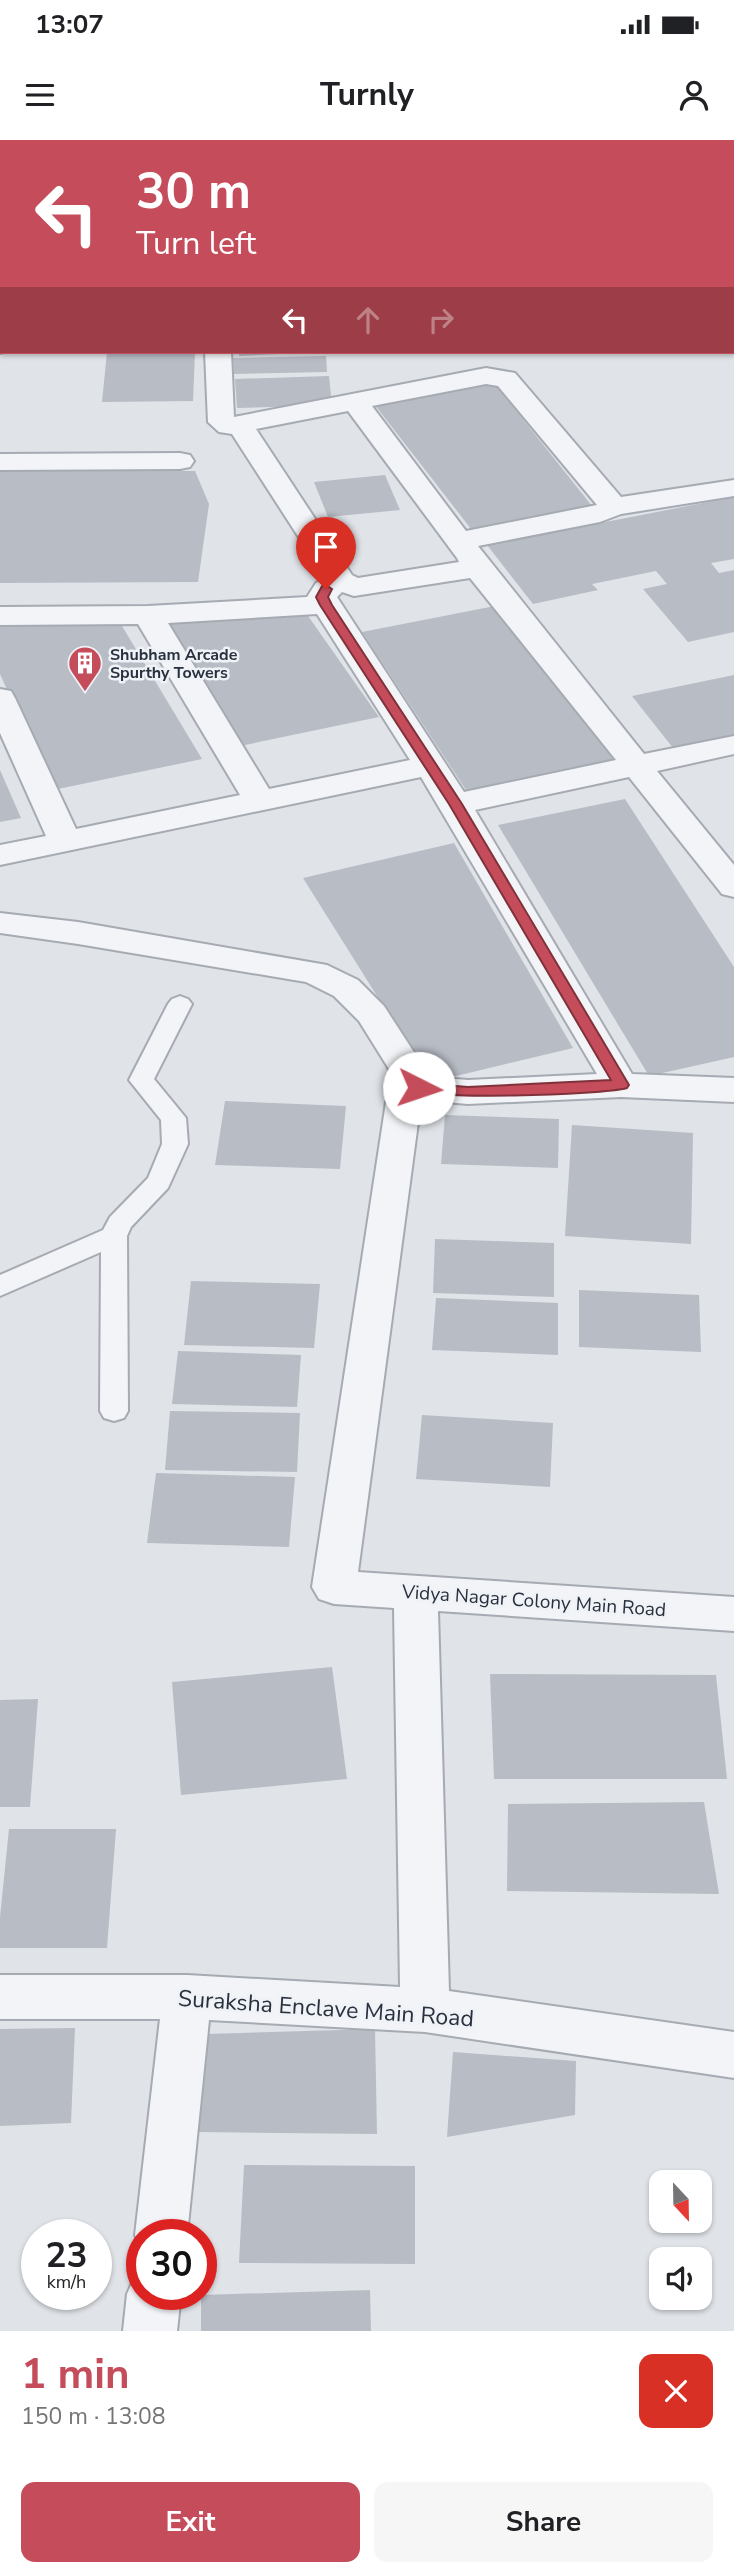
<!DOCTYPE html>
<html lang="en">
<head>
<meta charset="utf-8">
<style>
	:root { --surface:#fff; --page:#f6f6f6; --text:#202124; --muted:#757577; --accent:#c54d5b }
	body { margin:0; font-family:"Nunito Sans",sans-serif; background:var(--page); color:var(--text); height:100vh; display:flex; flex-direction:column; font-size:26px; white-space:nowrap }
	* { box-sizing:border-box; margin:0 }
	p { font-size:23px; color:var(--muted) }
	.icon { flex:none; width:38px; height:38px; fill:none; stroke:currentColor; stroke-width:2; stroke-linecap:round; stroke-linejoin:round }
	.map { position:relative; height:2191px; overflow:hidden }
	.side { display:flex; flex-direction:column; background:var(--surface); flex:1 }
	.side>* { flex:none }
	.guide { position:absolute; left:0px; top:0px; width:735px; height:214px; box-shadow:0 2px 5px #0004; background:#c54d5b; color:#fff; overflow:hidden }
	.needle { width:46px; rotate:158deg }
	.controls { position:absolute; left:649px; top:2030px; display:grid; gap:14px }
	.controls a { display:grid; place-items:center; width:63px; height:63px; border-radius:14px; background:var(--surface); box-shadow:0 2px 5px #0004; font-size:35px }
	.speed { position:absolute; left:21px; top:2079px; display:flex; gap:14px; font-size:35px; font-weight:700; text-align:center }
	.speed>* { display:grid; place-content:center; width:91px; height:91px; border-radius:50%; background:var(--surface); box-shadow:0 2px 5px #0004; line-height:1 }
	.speed small { font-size:18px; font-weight:400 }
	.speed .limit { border:10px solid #d22; background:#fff; color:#111 }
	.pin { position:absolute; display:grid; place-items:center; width:60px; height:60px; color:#fff; margin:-72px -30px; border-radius:50% 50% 50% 0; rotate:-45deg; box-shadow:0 0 7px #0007 }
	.pin .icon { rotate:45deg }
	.me { position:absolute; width:77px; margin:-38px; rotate:94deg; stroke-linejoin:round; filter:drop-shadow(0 0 5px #0008) }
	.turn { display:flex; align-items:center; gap:24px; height:147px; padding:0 21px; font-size:32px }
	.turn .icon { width:91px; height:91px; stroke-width:2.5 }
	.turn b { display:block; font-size:49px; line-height:60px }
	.lanes { display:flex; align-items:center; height:66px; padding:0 21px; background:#0003; justify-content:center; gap:35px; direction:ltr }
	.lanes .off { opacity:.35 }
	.round { display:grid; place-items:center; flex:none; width:74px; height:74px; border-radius:14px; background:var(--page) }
	.summary { display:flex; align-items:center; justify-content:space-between; height:119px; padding:0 21px }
	h1 { font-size:42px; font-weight:700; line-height:52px; color:var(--accent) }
	.button { display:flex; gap:14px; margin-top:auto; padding:14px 21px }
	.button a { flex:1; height:80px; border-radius:14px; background:var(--accent); color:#fff; font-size:28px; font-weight:700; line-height:80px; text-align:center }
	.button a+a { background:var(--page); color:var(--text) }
	.status { display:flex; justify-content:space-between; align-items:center; height:49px; padding:0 35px; background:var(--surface); direction:ltr }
	.status svg { height:19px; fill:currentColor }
	header { display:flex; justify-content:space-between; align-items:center; height:91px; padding:0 21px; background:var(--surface); font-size:32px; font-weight:700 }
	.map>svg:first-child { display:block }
</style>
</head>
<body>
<div class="status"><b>13:07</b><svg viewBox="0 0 49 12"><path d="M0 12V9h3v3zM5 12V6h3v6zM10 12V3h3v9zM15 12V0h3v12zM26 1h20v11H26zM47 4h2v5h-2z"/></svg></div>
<header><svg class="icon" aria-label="menu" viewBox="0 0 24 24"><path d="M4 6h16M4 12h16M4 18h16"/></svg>Turnly<svg class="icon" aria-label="person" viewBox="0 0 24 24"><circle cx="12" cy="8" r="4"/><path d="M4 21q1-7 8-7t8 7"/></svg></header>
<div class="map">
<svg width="734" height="2191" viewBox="0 0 734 2191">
	<rect width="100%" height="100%" fill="#e0e3e8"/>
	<g fill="#b8bcc5">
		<path d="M 107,212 L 195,212 L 193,261 L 102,262 Z"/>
		<path d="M 239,212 L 278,212 L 278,214 L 239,216 Z"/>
		<path d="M 326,216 L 327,232 L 234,234 L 233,218 Z"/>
		<path d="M 329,236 L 332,265 L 237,268 L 235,239 Z"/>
		<path d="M 491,239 L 592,366 L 471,389 L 374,264 Z"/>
		<path d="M 0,330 L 195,331 L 209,364 L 198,442 L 0,443 Z"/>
		<path d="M 385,335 L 400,370 L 328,377 L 314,342 Z"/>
		<path d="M 734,357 L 734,419 L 711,423 L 719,433 L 734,430 L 734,492 L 688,502 L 643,449 L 667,444 L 656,431 L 592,444 L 598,450 L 533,464 L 487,405 Z"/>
		<path d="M 500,465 L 617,624 L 470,656 L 362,492 Z"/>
		<path d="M 306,473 L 379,577 L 240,606 L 161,483 Z"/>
		<path d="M 46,480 L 122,486 L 202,619 L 58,649 L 17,572 L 0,534 L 0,481 Z"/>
		<path d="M 734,535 L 734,599 L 677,613 L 632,556 Z"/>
		<path d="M 0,630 L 21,678 L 0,682 Z"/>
		<path d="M 625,659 L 734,827 L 734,917 L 649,936 L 498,685 Z"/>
		<path d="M 454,703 L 573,908 L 431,942 L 303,738 Z"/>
		<path d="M 225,961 L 346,966 L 340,1029 L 215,1025 Z"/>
		<path d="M 445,975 L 559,979 L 558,1028 L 441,1024 Z"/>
		<path d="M 572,985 L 693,993 L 691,1104 L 565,1096 Z"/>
		<path d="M 435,1099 L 554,1103 L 554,1157 L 433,1153 Z"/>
		<path d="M 191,1141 L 320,1144 L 314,1208 L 184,1205 Z"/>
		<path d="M 579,1150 L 699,1155 L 701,1212 L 579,1207 Z"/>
		<path d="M 436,1158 L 558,1163 L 558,1215 L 432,1210 Z"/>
		<path d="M 178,1211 L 301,1215 L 297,1267 L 172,1264 Z"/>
		<path d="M 170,1271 L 300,1273 L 297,1332 L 165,1330 Z"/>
		<path d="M 422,1275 L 553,1283 L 550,1347 L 416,1339 Z"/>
		<path d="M 156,1333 L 295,1337 L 289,1407 L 147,1403 Z"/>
		<path d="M 332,1527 L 347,1639 L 181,1655 L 172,1542 Z"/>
		<path d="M 490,1534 L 716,1535 L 727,1639 L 494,1639 Z"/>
		<path d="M 38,1559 L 30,1667 L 0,1667 L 0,1560 Z"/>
		<path d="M 704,1662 L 719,1754 L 507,1751 L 508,1664 Z"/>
		<path d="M 9,1689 L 116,1689 L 107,1808 L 0,1808 L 0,1777 Z"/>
		<path d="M 75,1888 L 71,1983 L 0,1986 L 0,1889 Z"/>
		<path d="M 375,1889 L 377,1994 L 197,1992 L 206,1894 Z"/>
		<path d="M 453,1912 L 576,1921 L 575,1975 L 447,1997 Z"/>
		<path d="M 244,2025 L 415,2026 L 415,2124 L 239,2123 Z"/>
		<path d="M 370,2150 L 371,2191 L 201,2191 L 201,2155 Z"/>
	</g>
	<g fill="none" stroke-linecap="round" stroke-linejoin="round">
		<g stroke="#a6aab2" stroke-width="4">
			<path id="lane" d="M 180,856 L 188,859 L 192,864 L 154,939 L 186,978 L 188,1004 L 168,1048 L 131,1087 L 127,1096 L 128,1271 L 124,1278 L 114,1281 L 104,1278 L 100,1271 L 101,1112 L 0,1156 L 0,1135 L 103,1090 L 110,1077 L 148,1038 L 162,1004 L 161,980 L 129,940 L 168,864 L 172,859 Z"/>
		</g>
		<g stroke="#a6aab2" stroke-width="4">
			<g id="street">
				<path d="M 577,0 L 599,0 L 600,2 L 577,2 Z"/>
				<rect x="733" y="40" width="1" height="14"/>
				<rect x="0" y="74" width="2" height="14"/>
				<rect x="0" y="137" width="2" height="15"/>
				<path d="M 2,187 L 2,212 L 4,212 L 0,213 Z"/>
				<path d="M 205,212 L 231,212 L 234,277 L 486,228 L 515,233 L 621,357 L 734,340 L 734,356 L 621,374 L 600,382 L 478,406 L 644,614 L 734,596 L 734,614 L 657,631 L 734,725 L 734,757 L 722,754 L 629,637 L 475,670 L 632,934 L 734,938 L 734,962 L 621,957 L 468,964 L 421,960 L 358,1432 L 734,1457 L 734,1491 L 438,1471 L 449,1851 L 734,1892 L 734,1938 L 425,1892 L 209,1880 L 187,2095 L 142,2095 L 142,2111 L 135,2095 L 160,1879 L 0,1879 L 0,1835 L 187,1835 L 400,1847 L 394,1468 L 334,1464 L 319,1459 L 312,1447 L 386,962 L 391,953 L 402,950 L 359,881 L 334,856 L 306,842 L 78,804 L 0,793 L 0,773 L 78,782 L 327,825 L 358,840 L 384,866 L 430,937 L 468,940 L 597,934 L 421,637 L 0,725 L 0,705 L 46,696 L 0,593 L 0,549 L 11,551 L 15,558 L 76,689 L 240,655 L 138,484 L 0,485 L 0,467 L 148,466 L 307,457 L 316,443 L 325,438 L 232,294 L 219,292 L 208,282 ZM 486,244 L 498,246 L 597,365 L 466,391 L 372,266 ZM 348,271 L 457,418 L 459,422 L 358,438 L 352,435 L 256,289 ZM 470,438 L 616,620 L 464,652 L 337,457 L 342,452 L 354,456 ZM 317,474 L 410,620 L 269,649 L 168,483 Z"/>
				<path d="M 180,313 L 190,315 L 194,321 L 190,327 L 180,329 L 0,330 L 0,314 Z"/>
				<path d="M 142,2133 L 142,2154 L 181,2154 L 177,2191 L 123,2191 L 127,2154 L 135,2136 Z"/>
			</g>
		</g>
		<use href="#lane" fill="#f2f4f7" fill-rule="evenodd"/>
		<use href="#street" fill="#f2f4f7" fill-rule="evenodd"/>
	</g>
	<path fill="#c54d5b" stroke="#80323b" stroke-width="2" d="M 326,445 L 332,449 L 328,457 L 332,465 L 462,664 L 629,945 L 627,948 C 603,955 422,961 411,948 L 419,943 L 468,947 L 611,940 L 449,664 L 320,465 L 316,457 L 322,446 Z"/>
	<defs>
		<g id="building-pin" transform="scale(1.75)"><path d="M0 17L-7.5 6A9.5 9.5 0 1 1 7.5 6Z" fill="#c54d5b" stroke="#eff2f6"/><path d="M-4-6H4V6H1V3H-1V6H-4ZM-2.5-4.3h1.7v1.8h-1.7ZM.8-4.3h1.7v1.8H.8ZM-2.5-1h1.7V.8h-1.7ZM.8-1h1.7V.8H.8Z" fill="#fff"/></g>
	</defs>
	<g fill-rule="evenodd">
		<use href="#building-pin" x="85" y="523"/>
	</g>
	<g text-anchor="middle" stroke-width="5" stroke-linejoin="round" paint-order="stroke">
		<g font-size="16" font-weight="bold" fill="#2a313e" stroke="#eff2f6" text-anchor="start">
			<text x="110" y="520">Shubham Arcade<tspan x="110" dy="18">Spurthy Towers</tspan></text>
		</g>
		<g font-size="19" fill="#2a313e" stroke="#eff2f6">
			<text transform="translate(534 1460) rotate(4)" y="7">Vidya Nagar Colony Main Road</text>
		</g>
		<g font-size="23" fill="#2a313e" stroke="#eff2f6">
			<text transform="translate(326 1868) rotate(4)" y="8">Suraksha Enclave Main Road</text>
		</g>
	</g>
</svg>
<div class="controls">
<a><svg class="needle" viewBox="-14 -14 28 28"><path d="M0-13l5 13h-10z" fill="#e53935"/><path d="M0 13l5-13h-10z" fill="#757577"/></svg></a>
<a><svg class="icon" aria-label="sound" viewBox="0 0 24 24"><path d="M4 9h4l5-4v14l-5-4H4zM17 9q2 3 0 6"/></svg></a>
</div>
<div class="speed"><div>23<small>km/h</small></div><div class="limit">30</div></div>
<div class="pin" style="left:326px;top:449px;background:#d93025"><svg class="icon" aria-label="arrive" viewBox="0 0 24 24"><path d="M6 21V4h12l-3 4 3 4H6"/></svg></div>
<svg class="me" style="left:419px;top:948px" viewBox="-20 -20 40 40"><circle r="19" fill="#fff"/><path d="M0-13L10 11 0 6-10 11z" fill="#c54d5b"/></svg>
<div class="guide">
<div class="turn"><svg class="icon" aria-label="left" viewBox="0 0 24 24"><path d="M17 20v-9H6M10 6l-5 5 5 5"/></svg><div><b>30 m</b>Turn left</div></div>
<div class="lanes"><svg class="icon" aria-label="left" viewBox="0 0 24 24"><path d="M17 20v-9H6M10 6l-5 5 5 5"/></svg><svg class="icon off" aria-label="ahead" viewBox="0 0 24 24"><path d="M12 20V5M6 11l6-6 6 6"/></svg><svg class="icon off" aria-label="right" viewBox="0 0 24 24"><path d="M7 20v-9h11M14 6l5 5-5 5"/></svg></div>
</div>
</div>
<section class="side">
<div class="summary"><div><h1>1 min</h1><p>150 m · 13:08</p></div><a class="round" style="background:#d93025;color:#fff"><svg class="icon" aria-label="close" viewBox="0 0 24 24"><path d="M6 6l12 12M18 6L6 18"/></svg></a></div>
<div class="button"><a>Exit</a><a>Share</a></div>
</section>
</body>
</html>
